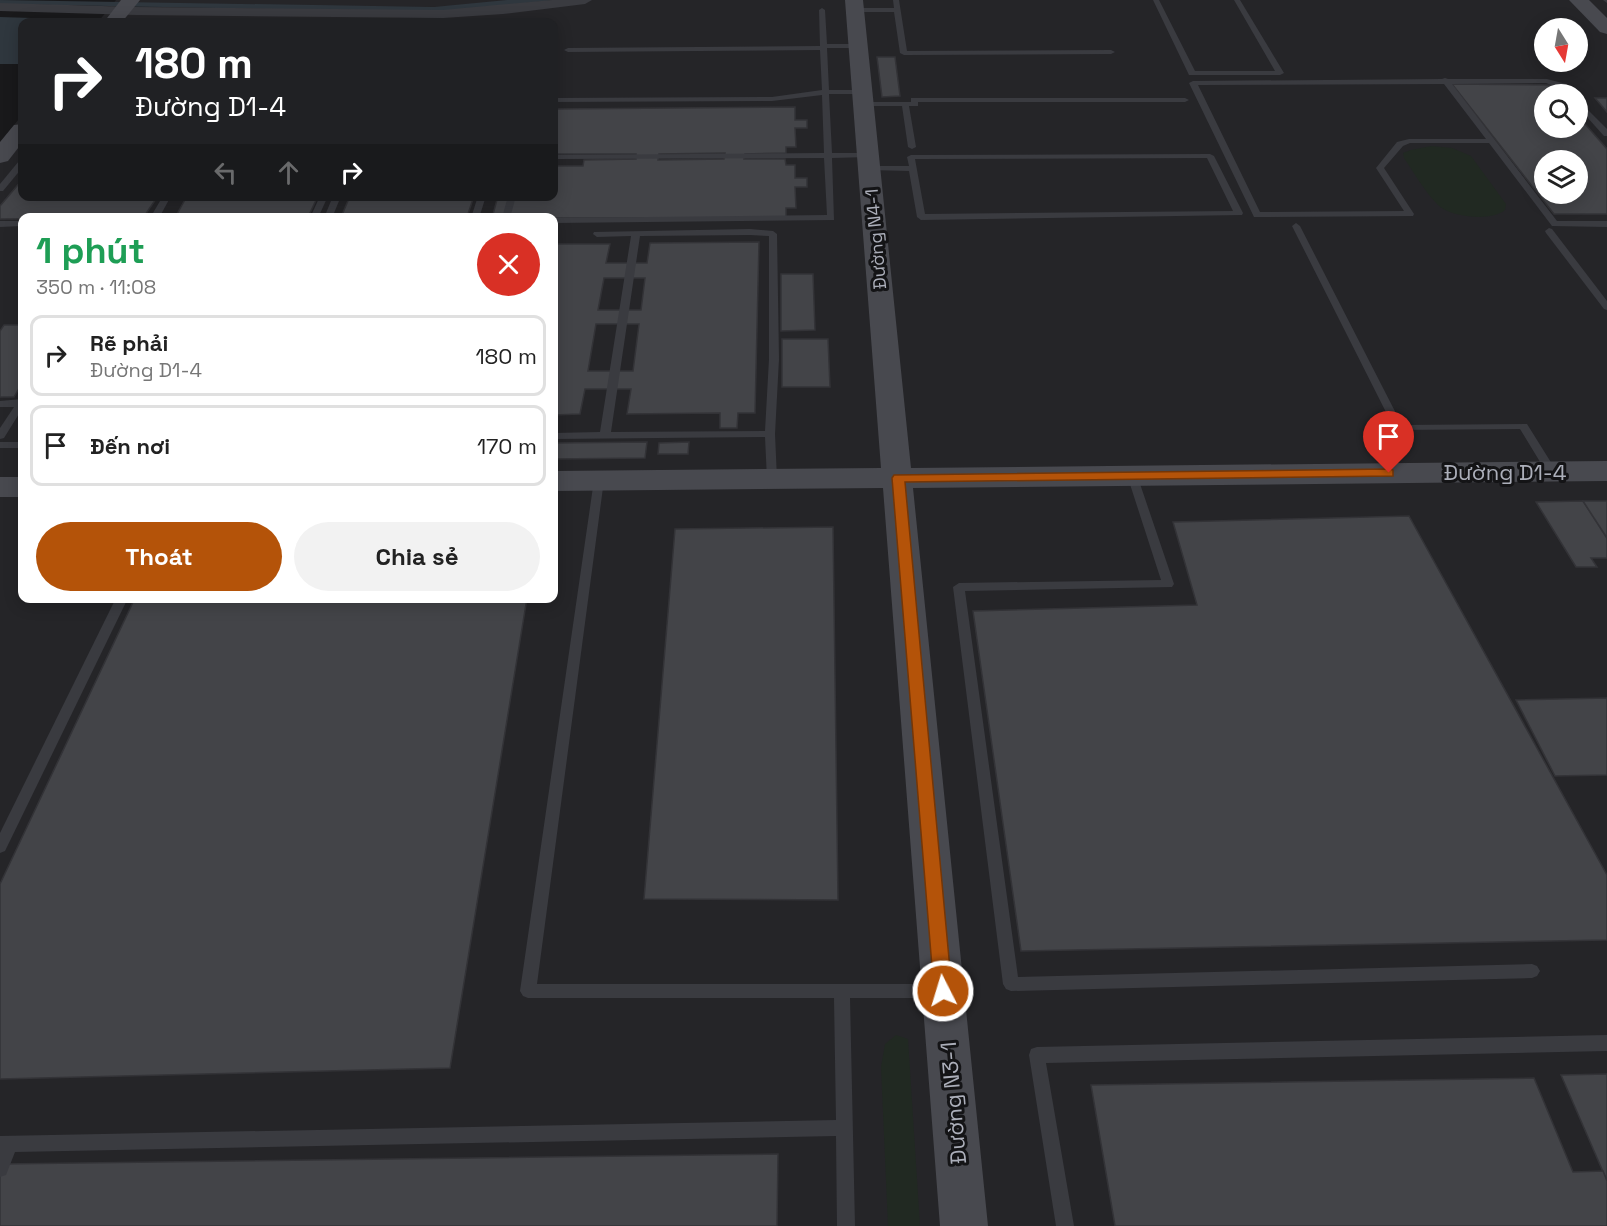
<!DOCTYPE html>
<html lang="vi">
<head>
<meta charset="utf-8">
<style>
	:root { --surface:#fff; --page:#f2f2f2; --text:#222; --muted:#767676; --line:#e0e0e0; --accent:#b45309 }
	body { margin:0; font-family:"Space Grotesk",sans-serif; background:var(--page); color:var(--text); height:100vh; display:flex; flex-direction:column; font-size:22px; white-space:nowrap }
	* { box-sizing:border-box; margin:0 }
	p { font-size:20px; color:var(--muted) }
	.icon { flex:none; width:33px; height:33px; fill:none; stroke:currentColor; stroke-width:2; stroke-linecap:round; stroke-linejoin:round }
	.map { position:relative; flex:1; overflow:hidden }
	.panel { position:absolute; left:18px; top:213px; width:540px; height:390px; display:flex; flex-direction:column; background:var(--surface); border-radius:12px; box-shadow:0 3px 15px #0003 }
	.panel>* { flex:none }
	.banner { position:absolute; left:18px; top:18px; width:540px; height:183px; border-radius:12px; box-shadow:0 3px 15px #0003; background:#202124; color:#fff; overflow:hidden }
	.needle { width:39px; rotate:169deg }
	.fabs { position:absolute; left:1534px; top:18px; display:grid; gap:12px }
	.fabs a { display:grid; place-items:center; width:54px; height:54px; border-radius:50%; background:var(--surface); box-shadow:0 3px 15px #0003; font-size:30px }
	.pin { position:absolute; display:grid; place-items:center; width:51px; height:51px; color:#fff; margin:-62px -26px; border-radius:50% 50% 50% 0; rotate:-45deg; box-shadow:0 0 6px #0007 }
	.pin .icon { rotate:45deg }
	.me { position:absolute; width:66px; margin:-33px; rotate:355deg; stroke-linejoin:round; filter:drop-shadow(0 0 4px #0008) }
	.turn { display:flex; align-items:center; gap:21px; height:126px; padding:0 18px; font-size:27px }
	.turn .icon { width:78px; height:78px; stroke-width:2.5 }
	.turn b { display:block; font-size:42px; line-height:51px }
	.lanes { display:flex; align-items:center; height:57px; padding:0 18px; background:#0003; justify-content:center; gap:30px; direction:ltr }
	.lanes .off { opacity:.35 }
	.round { display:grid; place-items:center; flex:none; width:63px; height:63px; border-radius:32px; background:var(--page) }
	.overview { display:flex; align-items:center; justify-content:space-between; height:102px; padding:0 18px }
	h1 { font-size:36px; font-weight:800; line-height:45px; color:#1e9e55 }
	.cta { display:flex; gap:12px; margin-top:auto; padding:12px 18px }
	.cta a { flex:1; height:69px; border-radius:36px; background:var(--accent); color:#fff; font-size:24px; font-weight:800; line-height:69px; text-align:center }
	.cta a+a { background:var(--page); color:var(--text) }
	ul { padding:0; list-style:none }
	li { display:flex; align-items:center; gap:18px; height:81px; margin:0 12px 9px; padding:0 6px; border:3px solid var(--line); border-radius:12px }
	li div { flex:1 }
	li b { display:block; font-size:22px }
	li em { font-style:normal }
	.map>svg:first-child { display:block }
</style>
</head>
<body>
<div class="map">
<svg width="1607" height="1226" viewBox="0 0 1607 1226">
	<rect width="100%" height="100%" fill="#19191b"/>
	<path fill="#252528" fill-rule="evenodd" d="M 116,0 L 1607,0 L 1607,1226 L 0,1226 L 0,143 L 22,115 L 22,196 L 554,196 L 554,22 L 98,22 ZM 1545,28 L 1578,28 L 1578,62 L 1545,62 ZM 1545,94 L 1578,94 L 1578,128 L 1545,128 ZM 1545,160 L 1578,160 L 1578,194 L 1545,194 ZM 22,218 L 554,218 L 554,598 L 22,598 Z"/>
	<g fill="#212922">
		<path d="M 1431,146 L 1452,148 L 1471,156 L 1506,204 L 1505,210 C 1491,222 1450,217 1438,205 C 1425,192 1414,173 1404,158 L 1403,153 L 1411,150 Z"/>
		<path d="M 896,1035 L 908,1039 L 920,1226 L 888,1226 L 881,1067 L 885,1044 Z"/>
	</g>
	<g fill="#2f373e">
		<path d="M 0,0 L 434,7 L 507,0 L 555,0 L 434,12 L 0,4 Z"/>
		<path d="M 0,17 L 64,19 L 61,22 L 22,22 L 22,64 L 0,64 Z"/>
	</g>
	<g fill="#434448" stroke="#333337" stroke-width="1.5" fill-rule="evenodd">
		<path d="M 877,57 L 895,57 L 900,96 L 882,97 Z"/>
		<path d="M 1452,84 L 1551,85 L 1559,94 L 1545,94 L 1545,128 L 1578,128 L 1578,116 L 1607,149 L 1607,214 L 1554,214 ZM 1545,160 L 1578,160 L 1578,194 L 1545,194 Z"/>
		<path d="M 1595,98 L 1607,98 L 1607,112 Z"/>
		<path d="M 795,107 L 795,120 L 807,120 L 807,128 L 795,128 L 796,147 L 786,147 L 786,153 L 745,154 L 744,159 L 785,159 L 786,165 L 795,165 L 795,178 L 807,178 L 807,187 L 795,187 L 796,208 L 786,208 L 786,218 L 492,218 L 498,196 L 554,196 L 554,166 L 583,166 L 584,160 L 636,159 L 636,154 L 554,154 L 554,109 ZM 725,153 L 724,159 L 658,160 L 659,154 Z"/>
		<path d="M 22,180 L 22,196 L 158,196 L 143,218 L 0,219 L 0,206 Z"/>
		<path d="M 187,196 L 318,196 L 309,215 L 176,216 Z"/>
		<path d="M 350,196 L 474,196 L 468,214 L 342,215 Z"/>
		<path d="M 759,242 L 755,413 L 738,413 L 737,428 L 720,428 L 720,413 L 627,414 L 631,389 L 585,389 L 580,414 L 554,415 L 554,244 L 610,244 L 606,263 L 647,263 L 650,243 ZM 604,278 L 645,278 L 641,310 L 598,310 ZM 596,324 L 639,324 L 633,371 L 588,371 Z"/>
		<path d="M 781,274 L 813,274 L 815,330 L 781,331 Z"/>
		<path d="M 4,325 L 22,325 L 22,383 L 14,397 L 0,397 L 0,331 Z"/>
		<path d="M 782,339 L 828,339 L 830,387 L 782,387 Z"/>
		<path d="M 647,442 L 645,458 L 554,459 L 554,443 Z"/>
		<path d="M 689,442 L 688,454 L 658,454 L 659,443 Z"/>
		<path d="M 1583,501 L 1607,538 L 1607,558 L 1591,558 L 1597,567 L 1576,567 L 1536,502 Z"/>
		<path d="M 1583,501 L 1607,501 L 1607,538 Z"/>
		<path d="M 1409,516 L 1607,875 L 1607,940 L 1021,951 L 973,611 L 1197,605 L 1173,522 Z"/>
		<path d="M 833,527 L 838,900 L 644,899 L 675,529 Z"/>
		<path d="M 135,598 L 527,598 L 450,1068 L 0,1079 L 0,884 Z"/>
		<path d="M 1607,698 L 1607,775 L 1555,776 L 1516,700 Z"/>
		<path d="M 1607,1074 L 1607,1181 L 1561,1075 Z"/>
		<path d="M 1534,1078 L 1573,1172 L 1603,1171 L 1607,1181 L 1607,1226 L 1115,1226 L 1091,1085 Z"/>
		<path d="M 778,1154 L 777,1226 L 0,1226 L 0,1164 Z"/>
	</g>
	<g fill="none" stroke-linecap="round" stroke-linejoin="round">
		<g fill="#3a3b40" fill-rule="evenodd">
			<path d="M 893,0 L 899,0 L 907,51 L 1111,50 L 1115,52 L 1111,54 L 904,55 L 900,53 L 894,12 L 856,12 L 853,10 L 856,8 L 894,8 Z"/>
			<path d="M 1153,0 L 1159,0 L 1195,71 L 1275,71 L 1234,0 L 1240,0 L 1284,73 L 1280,75 L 1189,75 Z"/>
			<path d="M 1603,0 L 1607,0 L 1607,3 Z"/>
			<path d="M 822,8 L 825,10 L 827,44 L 859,44 L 863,46 L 859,48 L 827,48 L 829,90 L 863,90 L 867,92 L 863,94 L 829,94 L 832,153 L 869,153 L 873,155 L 869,157 L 832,158 L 834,220 L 554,223 L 554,218 L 827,215 L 824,158 L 554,159 L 554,155 L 824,153 L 822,95 L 772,101 L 554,102 L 554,98 L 772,97 L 822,90 L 820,50 L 568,52 L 564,50 L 568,48 L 820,46 L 819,10 Z"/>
			<path d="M 1445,78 L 1448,79 L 1547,79 L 1566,84 L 1574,94 L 1567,94 L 1560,88 L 1546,83 L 1452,84 L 1557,221 L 1607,221 L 1607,227 L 1552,226 L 1489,143 L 1410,143 L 1403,146 L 1384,168 L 1414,214 L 1413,216 L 1254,217 L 1189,83 L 1193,81 L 1442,79 ZM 1444,84 L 1486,139 L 1409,139 L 1397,142 L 1376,168 L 1404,211 L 1260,212 L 1198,85 Z"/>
			<path d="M 911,98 L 1185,98 L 1189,100 L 1185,102 L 918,102 L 918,106 L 909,106 L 916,147 L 912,149 L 908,147 L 902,106 L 864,106 L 860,104 L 864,102 L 911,102 Z"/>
			<path d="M 1578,100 L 1607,129 L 1607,136 L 1604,136 L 1578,107 Z"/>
			<path d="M 1210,154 L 1214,156 L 1243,213 L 1242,215 L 921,220 L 917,217 L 909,171 L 870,170 L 866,168 L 870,166 L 909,166 L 907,157 L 911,155 ZM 1207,158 L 1233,211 L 925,214 L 915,159 Z"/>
			<path d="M 19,161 L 22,161 L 22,168 L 3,191 L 0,191 L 0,184 Z"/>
			<path d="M 163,196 L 171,196 L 159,218 L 150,218 Z"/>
			<path d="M 320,196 L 328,196 L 318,218 L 310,218 Z"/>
			<path d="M 333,196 L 341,196 L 332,218 L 324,218 Z"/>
			<path d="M 478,196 L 486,196 L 479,218 L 471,218 Z"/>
			<path d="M 508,196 L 516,196 L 510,218 L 502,218 Z"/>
			<path d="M 0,221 L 22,221 L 22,226 L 0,227 Z"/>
			<path d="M 1296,223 L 1300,226 L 1402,425 L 1527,424 L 1557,472 L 1556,475 L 1548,475 L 1520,429 L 1395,430 L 1292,226 Z"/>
			<path d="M 1549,228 L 1552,229 L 1607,301 L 1607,310 L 1604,309 L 1546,233 L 1545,231 Z"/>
			<path d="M 750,229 L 773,231 L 777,234 L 779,359 L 775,434 L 777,479 L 776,482 L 768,482 L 767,479 L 765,437 L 554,439 L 554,433 L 600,432 L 631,236 L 597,237 L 593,234 L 594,232 ZM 750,235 L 769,236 L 769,359 L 765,431 L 611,432 L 640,236 Z"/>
			<path d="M 22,399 L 22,409 L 4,438 L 0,439 L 0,428 L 14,407 L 0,407 L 0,401 Z"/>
			<rect x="0" y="442" width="22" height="6"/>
			<path d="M 1132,471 L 1137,475 L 1174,584 L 1172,587 L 965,591 L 1018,977 L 1532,964 L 1537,966 L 1540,971 L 1537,976 L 1532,978 L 1011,991 L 1006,989 L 1003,984 L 953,587 L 959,583 L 1161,580 L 1127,475 Z"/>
			<path d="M 599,476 L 604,480 L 537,984 L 939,984 L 944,986 L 947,991 L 944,996 L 939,998 L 850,998 L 855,1226 L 837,1226 L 836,1136 L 15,1152 L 6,1175 L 0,1177 L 0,1136 L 836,1120 L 834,998 L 528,998 L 523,996 L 520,991 L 594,480 Z"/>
			<path d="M 116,598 L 128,598 L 5,851 L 0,853 L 0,833 Z"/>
			<path d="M 1607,1035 L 1607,1051 L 1046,1063 L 1074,1226 L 1056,1226 L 1029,1055 L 1031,1049 L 1037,1047 Z"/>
		</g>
		<path fill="#3a3b40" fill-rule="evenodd" d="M 552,0 L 592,0 L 585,4 L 503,14 L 443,18 L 136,15 L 0,11 L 0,3 L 136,7 L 443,10 Z"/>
		<g fill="#48494f" fill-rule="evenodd">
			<path d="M 121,0 L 140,0 L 122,22 L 104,22 Z"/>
			<path d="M 845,0 L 863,0 L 911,468 L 1607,461 L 1607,481 L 913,488 L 988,1226 L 940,1226 L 883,488 L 554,491 L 554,471 L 881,468 Z"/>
			<path d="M 1569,0 L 1589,0 L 1607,18 L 1607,34 L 1600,32 Z"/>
			<path d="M 22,124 L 22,143 L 8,161 L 0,163 L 0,142 L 14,125 Z"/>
			<rect x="0" y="477" width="22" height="20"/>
		</g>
	</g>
	<path fill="#b45309" stroke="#753606" stroke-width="1.5" d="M 1389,469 L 1393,470 L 1393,476 L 905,482 L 952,991 L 949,997 L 943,1000 L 937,997 L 934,991 L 892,478 L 894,475 Z"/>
	<g text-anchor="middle" stroke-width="6" stroke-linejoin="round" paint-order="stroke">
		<g font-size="18" fill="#acafba" stroke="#141416">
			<text transform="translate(876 239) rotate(-95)" y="6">Đường N4-1</text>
		</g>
		<g font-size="22" fill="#acafba" stroke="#141416">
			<text x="1505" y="480">Đường D1-4</text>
			<text transform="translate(953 1103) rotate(-95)" y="8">Đường N3-1</text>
		</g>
	</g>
</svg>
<div class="fabs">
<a><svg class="needle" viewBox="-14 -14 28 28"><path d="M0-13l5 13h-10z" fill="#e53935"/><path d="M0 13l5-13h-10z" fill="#767676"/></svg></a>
<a><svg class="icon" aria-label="search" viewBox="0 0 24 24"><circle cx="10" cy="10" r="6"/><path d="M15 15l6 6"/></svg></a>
<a><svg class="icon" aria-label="layers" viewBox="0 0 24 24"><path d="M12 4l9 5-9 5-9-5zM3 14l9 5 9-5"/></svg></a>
</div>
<div class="pin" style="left:1389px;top:473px;background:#d93025"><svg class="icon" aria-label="arrive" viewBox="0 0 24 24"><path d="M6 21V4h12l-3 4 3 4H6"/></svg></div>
<svg class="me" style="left:943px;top:991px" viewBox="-20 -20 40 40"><circle r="17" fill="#b45309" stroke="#fff" stroke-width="3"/><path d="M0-11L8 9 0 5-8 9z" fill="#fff"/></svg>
<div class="banner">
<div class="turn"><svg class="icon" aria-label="right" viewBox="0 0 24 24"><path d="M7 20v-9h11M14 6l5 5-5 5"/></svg><div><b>180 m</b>Đường D1-4</div></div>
<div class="lanes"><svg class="icon off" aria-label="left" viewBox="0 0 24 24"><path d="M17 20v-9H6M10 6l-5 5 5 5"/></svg><svg class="icon off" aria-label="ahead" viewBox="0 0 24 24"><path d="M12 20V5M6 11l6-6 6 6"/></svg><svg class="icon" aria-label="right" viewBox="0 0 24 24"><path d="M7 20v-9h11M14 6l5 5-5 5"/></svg></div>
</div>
<section class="panel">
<div class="overview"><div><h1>1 phút</h1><p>350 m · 11:08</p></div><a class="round" style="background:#d93025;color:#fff"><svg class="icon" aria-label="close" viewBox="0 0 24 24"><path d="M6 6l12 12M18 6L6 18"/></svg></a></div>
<ul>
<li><svg class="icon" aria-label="right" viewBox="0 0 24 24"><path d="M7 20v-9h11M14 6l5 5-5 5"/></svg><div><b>Rẽ phải</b><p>Đường D1-4</p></div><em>180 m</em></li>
<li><svg class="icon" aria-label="arrive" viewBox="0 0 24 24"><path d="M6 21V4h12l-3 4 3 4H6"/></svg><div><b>Đến nơi</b></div><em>170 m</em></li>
</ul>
<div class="cta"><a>Thoát</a><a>Chia sẻ</a></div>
</section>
</div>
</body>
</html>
